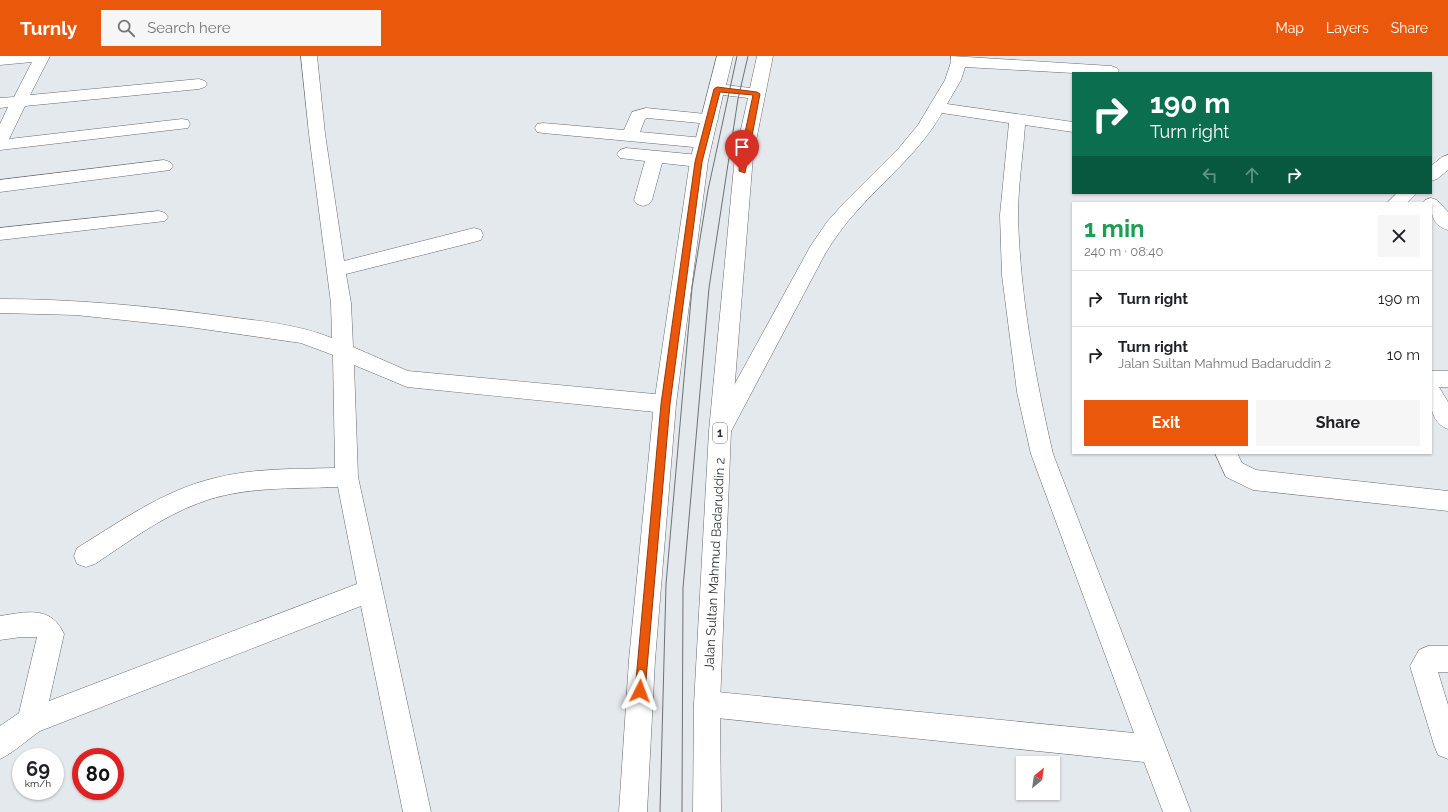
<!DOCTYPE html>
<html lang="en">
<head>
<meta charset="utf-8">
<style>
	:root { --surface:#fff; --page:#f6f6f6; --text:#202124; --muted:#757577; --line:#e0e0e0; --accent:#ea580c }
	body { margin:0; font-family:Raleway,sans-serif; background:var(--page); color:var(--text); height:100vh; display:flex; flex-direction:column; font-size:15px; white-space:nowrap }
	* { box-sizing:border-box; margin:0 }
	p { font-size:13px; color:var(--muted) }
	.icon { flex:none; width:22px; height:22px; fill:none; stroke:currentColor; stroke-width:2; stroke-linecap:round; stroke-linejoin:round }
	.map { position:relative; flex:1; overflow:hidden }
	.side { position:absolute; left:1072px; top:146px; width:360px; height:252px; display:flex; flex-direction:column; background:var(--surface); border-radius:0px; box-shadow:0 1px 3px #0004 }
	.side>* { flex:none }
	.top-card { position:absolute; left:1072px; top:16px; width:360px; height:122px; border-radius:0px; box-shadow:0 1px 3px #0004; background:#0b6e4f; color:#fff; overflow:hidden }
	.needle { width:26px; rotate:30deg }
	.fabs { position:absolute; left:1016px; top:700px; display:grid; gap:8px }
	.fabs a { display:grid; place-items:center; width:44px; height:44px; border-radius:0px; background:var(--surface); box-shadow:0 1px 3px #0004; font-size:20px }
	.speed { position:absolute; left:12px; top:692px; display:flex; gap:8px; font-size:20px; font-weight:700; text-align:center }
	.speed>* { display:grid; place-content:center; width:52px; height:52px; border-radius:50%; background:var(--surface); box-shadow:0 1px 3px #0004; line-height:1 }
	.speed small { font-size:10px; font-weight:400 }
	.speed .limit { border:6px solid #d22; background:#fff; color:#111 }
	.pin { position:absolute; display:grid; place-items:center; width:34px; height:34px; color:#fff; margin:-41px -17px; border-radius:50% 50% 50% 0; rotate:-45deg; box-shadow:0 0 4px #0007 }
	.pin .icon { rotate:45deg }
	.me { position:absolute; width:44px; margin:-22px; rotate:3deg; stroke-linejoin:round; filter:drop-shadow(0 0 3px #0008) }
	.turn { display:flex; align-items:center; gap:14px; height:84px; padding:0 12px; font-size:18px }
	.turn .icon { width:52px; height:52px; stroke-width:2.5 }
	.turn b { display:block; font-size:28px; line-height:34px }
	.lanes { display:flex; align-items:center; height:38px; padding:0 12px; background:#0003; justify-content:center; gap:20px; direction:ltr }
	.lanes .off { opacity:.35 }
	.round { display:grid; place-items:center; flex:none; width:42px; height:42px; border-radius:0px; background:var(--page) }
	.overview { display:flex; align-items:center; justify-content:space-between; height:68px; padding:0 12px }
	h1 { font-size:24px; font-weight:700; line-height:30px; color:#1e9e55 }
	.action { display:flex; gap:8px; margin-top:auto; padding:8px 12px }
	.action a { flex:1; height:46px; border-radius:0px; background:var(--accent); color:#fff; font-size:16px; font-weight:700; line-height:46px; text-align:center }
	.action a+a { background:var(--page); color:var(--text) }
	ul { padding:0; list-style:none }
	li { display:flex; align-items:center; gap:12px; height:56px; padding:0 12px; border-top:1px solid var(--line) }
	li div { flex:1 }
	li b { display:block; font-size:15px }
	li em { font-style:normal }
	header { display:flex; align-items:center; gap:24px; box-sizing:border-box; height:56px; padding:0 20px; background:var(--accent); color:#fff }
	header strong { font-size:19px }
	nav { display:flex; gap:22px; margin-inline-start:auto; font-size:14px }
	.search { width:280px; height:36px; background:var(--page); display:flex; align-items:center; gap:10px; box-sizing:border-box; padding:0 14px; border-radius:0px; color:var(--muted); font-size:15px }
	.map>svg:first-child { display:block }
</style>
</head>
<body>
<header>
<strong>Turnly</strong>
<div class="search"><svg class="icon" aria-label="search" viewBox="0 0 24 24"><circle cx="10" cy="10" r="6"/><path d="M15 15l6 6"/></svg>Search here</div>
<nav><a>Map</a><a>Layers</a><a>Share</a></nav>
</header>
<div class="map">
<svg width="1448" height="756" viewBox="0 0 1448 756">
	<rect width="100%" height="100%" fill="#e4e9ee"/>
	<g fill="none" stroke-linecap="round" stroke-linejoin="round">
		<g stroke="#676b70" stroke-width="1">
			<g id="minor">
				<path d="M 0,0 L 50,0 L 30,39 L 199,23 L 205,25 L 207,28 L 205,31 L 199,33 L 25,50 L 9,83 L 182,63 L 188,64 L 190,68 L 188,72 L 0,94 L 0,68 L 8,51 L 0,52 L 0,42 L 14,41 L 32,6 L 0,9 Z"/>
				<path d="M 301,0 L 317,0 L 325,78 L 344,205 L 474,172 L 481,174 L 483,179 L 481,184 L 474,186 L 346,218 L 351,247 L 353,291 L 408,315 L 665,339 L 673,342 L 676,348 L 673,354 L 665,357 L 407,331 L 354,309 L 358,421 L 431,756 L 403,756 L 361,550 L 40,675 C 27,684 13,697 0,703 L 0,670 L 19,657 L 37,581 L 21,581 L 0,584 L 0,560 C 26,556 51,549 64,578 L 49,645 L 357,528 L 338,431 C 292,433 243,430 199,447 C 161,461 128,486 95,508 L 86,511 L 77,508 L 74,500 L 77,492 C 121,465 164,434 215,422 C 254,412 295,413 335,412 L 333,299 L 301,287 L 189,271 L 76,259 L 0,257 L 0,243 C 75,243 148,250 222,260 C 259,265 297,268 332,282 L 331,247 L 309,78 Z"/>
				<path d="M 951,0 L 1111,10 L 1117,12 L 1119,15 L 1117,17 L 1073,17 L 965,11 L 961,24 L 947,48 L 1073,66 L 1073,76 L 1025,69 C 1023,99 1018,130 1018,160 C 1020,240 1035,320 1053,398 L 1191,756 L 1163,756 L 1144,706 L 707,661 L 698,657 L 694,648 L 698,639 L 707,635 L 1134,677 L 1031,398 L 1017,336 L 1002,219 L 1000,159 L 1009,67 L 942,57 C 920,96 885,123 856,156 C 844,169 834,183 825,198 L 728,381 L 720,384 L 712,381 L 709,375 L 810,191 L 827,166 L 844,147 L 899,92 L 918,69 L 945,24 L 951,6 Z"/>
				<path d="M 646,52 L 716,59 L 718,63 L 716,67 L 710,68 L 647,62 L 645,63 L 640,76 L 704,82 L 710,83 L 712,87 L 710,91 L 704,92 L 543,77 L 537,76 L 535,72 L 537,68 L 543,67 L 624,74 L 632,56 Z"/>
				<path d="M 626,92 L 699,99 L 705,101 L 708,105 L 705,109 L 699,111 L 662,107 L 652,144 L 649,148 L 643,150 L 637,148 L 634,144 L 645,105 L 620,102 L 617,98 L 620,94 Z"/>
				<path d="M 1448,99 L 1448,114 L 1437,123 L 1431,125 L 1431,110 L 1442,101 Z"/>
				<path d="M 164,104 L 170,106 L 173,110 L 170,114 L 0,136 L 0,124 Z"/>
				<path d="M 1397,137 L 1417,137 L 1407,147 L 1387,147 Z"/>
				<path d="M 1431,142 L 1437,144 L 1448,156 L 1448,174 C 1434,170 1431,160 1431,147 L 1423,147 L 1425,144 Z"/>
				<path d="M 159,155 L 165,157 L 168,161 L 165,165 L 0,184 L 0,172 Z"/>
				<path d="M 1431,315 L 1448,315 L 1448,331 L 1439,331 L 1448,346 L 1448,373 C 1425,365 1431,334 1431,315 Z"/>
				<path d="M 1215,397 L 1237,397 L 1242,407 L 1256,414 L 1448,435 L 1448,455 L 1253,434 L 1226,421 Z"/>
				<path d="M 1428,590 L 1448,590 L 1448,616 L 1438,616 L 1448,649 L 1448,703 L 1438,699 L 1434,689 L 1410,610 L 1419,594 Z"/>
			</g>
		</g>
		<g stroke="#676b70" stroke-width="1">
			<path id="highway" d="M 717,0 L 733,0 L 726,29 L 750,32 L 757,0 L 773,0 L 753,100 L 731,375 L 720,648 L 721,756 L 693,756 L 694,648 L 709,375 L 735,100 L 748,42 L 723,39 L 708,105 L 676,348 L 655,604 L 647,756 L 619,756 L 629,604 L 654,348 L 690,105 Z"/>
		</g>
		<use href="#minor" fill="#fff" fill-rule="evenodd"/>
		<use href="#highway" fill="#fff" fill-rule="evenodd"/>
		<g stroke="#6e7174" stroke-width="1">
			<path d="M 660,756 L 666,528 L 692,232 L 708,134 L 737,0"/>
			<path d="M 682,756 L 683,532 L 709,232 L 738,43 L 748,0"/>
		</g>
	</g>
	<path fill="#ea580c" stroke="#983908" d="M 717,31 L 757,36 L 760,38 L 745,117 L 739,115 L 740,100 L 753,39 L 720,36 L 702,106 L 670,348 L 645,635 L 644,639 L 640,640 L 636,639 L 635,635 L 661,348 L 695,106 L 714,33 Z"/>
	<g text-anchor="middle" stroke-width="3.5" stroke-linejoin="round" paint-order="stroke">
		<rect fill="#fff" stroke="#6f7072" stroke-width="1" x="713" y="367" width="14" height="20" rx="3"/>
		<g font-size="12" font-weight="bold" fill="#313335">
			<text x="720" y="381">1</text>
		</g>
		<g font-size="13" fill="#313335" stroke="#fff">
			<text transform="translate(714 508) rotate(-87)" y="5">Jalan Sultan Mahmud Badaruddin 2</text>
		</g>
	</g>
</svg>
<div class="fabs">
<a><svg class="needle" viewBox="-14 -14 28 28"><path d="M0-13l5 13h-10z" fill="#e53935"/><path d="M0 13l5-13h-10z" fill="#757577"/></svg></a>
</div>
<div class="speed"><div>69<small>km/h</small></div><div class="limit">80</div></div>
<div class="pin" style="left:742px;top:115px;background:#d93025"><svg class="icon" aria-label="arrive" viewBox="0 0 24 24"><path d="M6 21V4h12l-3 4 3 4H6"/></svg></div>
<svg class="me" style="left:640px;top:635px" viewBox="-20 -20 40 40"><path d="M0-17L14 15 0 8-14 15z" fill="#ea580c" stroke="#fff" stroke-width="4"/></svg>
<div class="top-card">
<div class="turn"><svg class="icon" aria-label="right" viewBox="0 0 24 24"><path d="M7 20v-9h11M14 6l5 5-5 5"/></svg><div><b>190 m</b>Turn right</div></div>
<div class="lanes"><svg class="icon off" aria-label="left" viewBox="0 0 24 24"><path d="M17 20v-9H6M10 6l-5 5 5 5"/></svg><svg class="icon off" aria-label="ahead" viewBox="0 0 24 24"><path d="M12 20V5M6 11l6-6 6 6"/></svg><svg class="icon" aria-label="right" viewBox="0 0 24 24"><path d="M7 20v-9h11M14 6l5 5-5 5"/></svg></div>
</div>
<section class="side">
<div class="overview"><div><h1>1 min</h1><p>240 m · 08:40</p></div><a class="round"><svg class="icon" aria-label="close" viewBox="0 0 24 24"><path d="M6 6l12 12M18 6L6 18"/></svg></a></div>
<ul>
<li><svg class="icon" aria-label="right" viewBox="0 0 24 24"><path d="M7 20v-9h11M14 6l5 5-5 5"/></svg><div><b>Turn right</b></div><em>190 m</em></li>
<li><svg class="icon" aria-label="right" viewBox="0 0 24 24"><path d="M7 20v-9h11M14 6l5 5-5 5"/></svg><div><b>Turn right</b><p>Jalan Sultan Mahmud Badaruddin 2</p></div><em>10 m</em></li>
</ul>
<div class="action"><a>Exit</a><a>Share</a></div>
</section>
</div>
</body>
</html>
